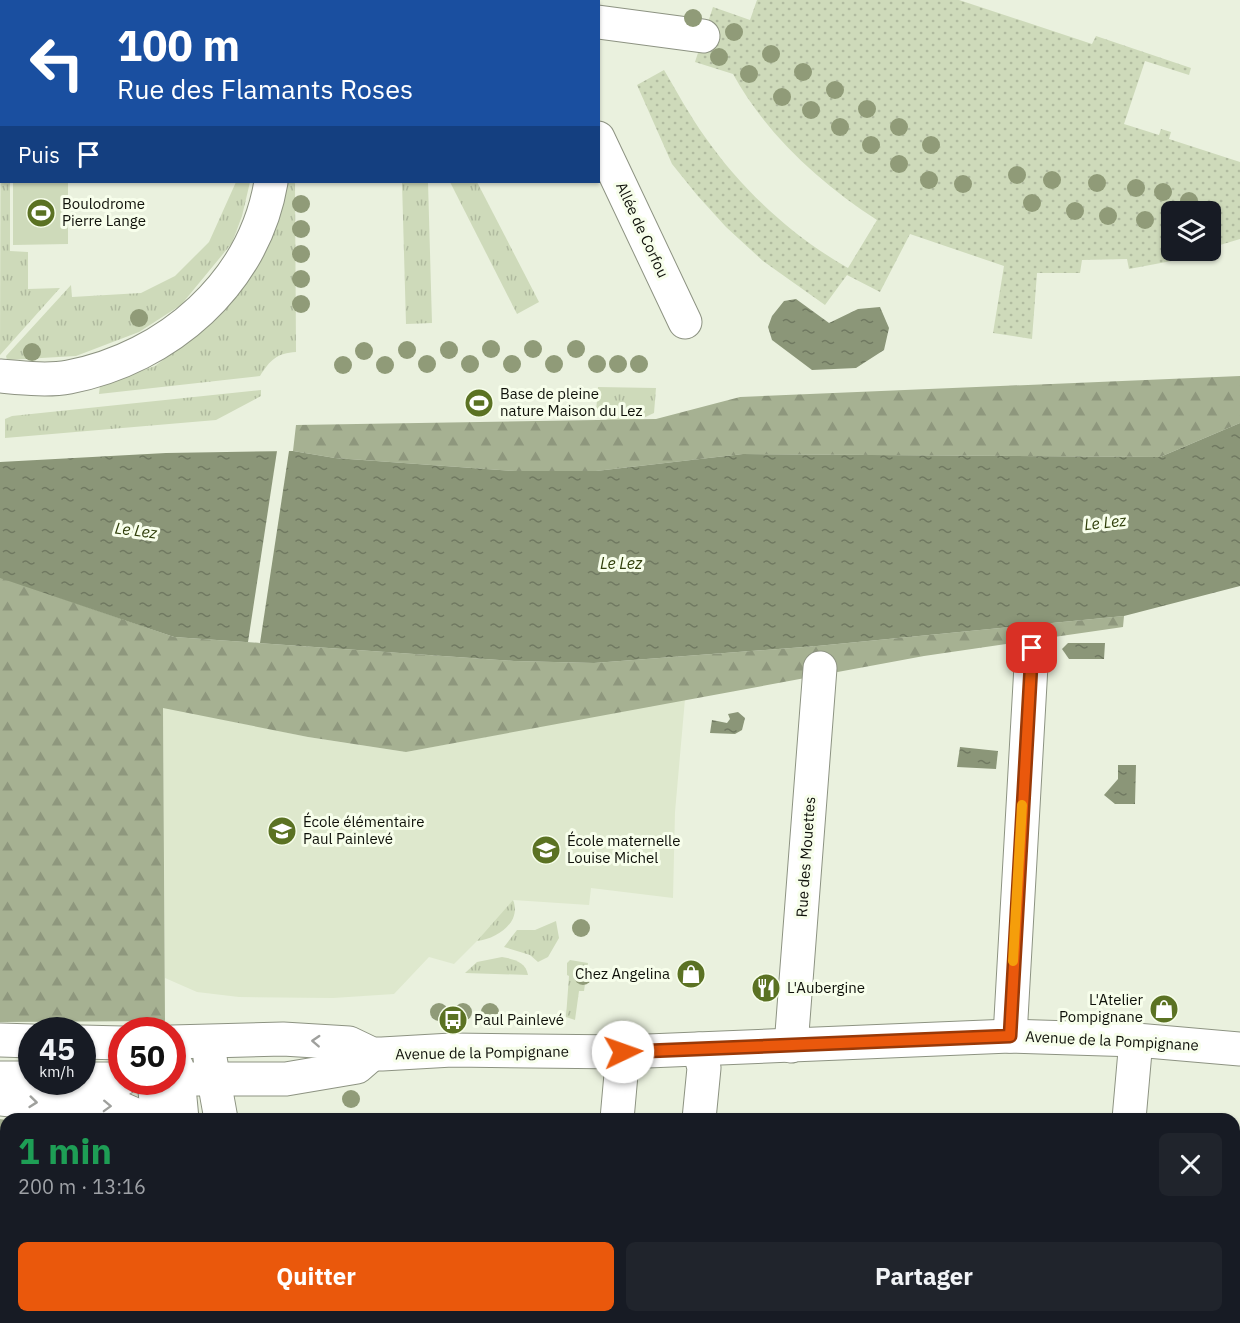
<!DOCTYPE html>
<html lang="fr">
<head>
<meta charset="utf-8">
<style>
	:root { --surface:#171b24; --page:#20242c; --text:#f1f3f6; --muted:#9ea1a6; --accent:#ea580c }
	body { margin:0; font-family:"IBM Plex Sans",sans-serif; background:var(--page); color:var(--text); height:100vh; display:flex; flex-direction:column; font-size:22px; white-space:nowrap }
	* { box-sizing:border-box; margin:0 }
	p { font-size:20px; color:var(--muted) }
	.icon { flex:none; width:33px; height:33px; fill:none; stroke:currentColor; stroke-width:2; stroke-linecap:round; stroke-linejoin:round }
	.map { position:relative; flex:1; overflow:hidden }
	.drawer { position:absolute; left:0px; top:1113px; width:1240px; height:210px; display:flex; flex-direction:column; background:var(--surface); border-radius:18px 18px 0 0; box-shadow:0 2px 4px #0004 }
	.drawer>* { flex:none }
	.top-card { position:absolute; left:0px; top:0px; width:600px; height:183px; box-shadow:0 2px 4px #0004; background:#1a4fa0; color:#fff; overflow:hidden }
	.controls { position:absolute; left:1161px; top:201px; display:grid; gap:12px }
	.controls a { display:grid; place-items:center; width:60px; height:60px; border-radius:9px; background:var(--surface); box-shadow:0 2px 4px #0004; font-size:30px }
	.speed { position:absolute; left:18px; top:1017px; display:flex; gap:12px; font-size:30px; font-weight:700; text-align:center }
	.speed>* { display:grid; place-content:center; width:78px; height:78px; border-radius:50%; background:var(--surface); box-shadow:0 2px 4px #0004; line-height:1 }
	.speed small { font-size:15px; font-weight:400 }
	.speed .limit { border:9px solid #d22; background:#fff; color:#111 }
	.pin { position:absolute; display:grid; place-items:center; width:51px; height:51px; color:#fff; margin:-26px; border-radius:12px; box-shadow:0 3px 9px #0006 }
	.me { position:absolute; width:66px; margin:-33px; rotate:87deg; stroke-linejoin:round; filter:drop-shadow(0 0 4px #0008) }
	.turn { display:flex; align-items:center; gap:21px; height:126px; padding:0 18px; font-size:27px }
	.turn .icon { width:78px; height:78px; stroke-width:2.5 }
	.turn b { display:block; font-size:42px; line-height:51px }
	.then { display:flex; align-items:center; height:57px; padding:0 18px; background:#0003; gap:12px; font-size:22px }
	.round { display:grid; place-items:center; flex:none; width:63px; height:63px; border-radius:9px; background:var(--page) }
	.head { display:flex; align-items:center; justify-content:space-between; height:102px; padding:0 18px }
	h1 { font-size:36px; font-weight:800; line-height:45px; color:#1e9e55 }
	.primary-button { display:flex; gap:12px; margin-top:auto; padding:12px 18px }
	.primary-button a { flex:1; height:69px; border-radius:9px; background:var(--accent); color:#fff; font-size:24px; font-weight:800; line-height:69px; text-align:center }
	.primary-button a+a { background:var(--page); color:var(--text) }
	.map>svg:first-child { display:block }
</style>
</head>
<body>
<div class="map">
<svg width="1240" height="1323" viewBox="0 0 1240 1323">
	<defs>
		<pattern id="grass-tufts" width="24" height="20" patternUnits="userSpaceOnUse" patternTransform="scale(1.5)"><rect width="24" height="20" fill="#cedaba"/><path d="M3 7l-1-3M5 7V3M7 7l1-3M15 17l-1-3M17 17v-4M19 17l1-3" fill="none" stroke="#b0ba9f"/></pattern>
		<pattern id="forest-firs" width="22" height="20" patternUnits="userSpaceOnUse" patternTransform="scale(1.5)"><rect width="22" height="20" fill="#a6b192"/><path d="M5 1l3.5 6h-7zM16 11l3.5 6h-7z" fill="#8e977d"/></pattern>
		<pattern id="garden-dots" width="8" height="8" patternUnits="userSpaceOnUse" patternTransform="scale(1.5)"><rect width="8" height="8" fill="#cedaba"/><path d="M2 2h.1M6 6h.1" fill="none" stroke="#b0ba9f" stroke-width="1.8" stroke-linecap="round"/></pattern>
		<pattern id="water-ripples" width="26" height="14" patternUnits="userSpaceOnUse" patternTransform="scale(1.5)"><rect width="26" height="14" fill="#8b9678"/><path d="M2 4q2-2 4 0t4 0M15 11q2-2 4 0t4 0" fill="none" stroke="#707961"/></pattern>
	</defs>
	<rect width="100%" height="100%" fill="#eaf1de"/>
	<path fill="#dee8cd" d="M 685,699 L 675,812 L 673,898 L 591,888 L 589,905 L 513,900 L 492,926 L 454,964 L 429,957 L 394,994 L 333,998 L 239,997 L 197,992 L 165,978 L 163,707 L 308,737 L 406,752 Z"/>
	<g fill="url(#grass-tufts)">
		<path d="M 1,10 L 2,182 L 10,182 L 10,251 L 28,252 L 28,289 L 60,288 L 0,355 Z"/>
		<path d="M 236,182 L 250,182 L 242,216 L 232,243 L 181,305 L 139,332 L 76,356 L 7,360 L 6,356 L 71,285 L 72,297 L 141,293 L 175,276 L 209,242 Z"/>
		<path d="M 278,182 L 295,182 L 296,352 C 277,353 270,360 260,376 L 99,394 L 100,385 L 155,366 L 207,327 L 247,282 L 271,228 Z"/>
		<path d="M 402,182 L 428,182 L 432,323 L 406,324 Z"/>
		<path d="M 450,182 L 477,182 L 539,302 L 517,314 Z"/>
		<path d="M 598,387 L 656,388 L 654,413 C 632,424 615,429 596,412 Z"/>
		<path d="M 261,390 L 261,396 L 216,420 L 5,438 L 5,419 L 12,416 Z"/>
		<path d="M 513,900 C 522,922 497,939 477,941 Z"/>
		<path d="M 556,921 L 559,938 L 548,957 L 538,962 L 530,955 L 504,947 L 517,930 L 535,930 Z"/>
		<path d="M 502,957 C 514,959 526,962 528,975 L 465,973 L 477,962 Z"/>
		<path d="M 570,960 L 588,963 L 584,991 L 579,991 L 575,1020 L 566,1017 L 569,976 L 567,975 L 567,963 Z"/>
	</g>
	<g fill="url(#forest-firs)">
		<path d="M 1240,376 L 1240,423 L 1160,457 L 743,454 L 596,471 L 515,471 L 335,458 L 293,451 L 296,425 L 656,419 L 740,397 Z"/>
		<path d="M 0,577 L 174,637 L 514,661 L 594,663 L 817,646 L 1124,616 L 1123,627 L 924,656 L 406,752 L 308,737 L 163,708 L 165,1021 L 0,1022 Z"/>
		<path d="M 0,1119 L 6,1120 L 6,1317 L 149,1317 L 150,1323 L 0,1323 Z"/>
	</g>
	<path fill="url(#garden-dots)" d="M 757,0 L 959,0 L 1092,44 L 1096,36 L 1191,68 L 1189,75 L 1145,61 L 1124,124 L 1159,135 L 1161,129 L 1171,132 L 1169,139 L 1240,162 L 1240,239 L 1220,245 L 1217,237 L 1211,237 L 1210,212 L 1172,212 L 1172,250 L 1180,251 L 1182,259 L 1129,269 L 1127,259 L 1082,260 L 1080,273 L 1037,273 L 1032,339 L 993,333 L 1004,266 L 910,234 L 880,292 L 847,275 L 825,305 L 763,261 L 726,227 L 697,195 L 672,164 L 637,85 L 664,70 C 677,92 690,116 705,137 C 742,190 792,236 848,268 L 877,220 C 820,183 766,134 733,74 L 695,62 L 713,7 L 750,20 Z"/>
	<path fill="#cedaba" d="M 13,182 L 68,182 L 68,244 L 13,245 Z"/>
	<g fill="url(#water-ripples)">
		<path d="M 796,299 L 829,323 L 858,309 L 880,307 L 889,328 L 884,350 L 856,368 L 812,370 L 772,340 L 768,327 L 772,316 L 784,301 Z"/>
		<path d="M 1240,423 L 1240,586 L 1124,616 L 817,646 L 594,663 L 514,661 L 174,637 L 0,578 L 0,462 L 166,453 L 293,451 L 335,458 L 515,471 L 596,471 L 743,454 L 1160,457 Z"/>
		<path d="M 1068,643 L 1105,643 L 1104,659 L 1069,659 L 1062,649 Z"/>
		<path d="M 738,712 L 745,718 L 742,730 L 735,734 L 710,733 L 712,720 L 727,723 L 730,719 L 728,714 Z"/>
		<path d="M 960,747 L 998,751 L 996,769 L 957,767 Z"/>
		<path d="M 1118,765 L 1136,765 L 1135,804 L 1115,804 L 1104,795 L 1118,779 Z"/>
	</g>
	<path fill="#eaf1de" d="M 277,451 L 289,451 L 260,643 L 248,642 Z"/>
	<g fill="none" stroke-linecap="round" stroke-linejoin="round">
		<g stroke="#8d9382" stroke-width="35">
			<g id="minor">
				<path d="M 244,2 L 244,0"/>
				<path d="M 598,22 L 703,36"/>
				<path d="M 598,138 L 685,322"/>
				<path d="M 1010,1036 L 1032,648"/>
				<path d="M 791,1046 L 820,668"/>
				<path d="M 172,1060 L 177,1067 L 182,1119"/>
				<path d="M 0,1099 L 66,1106 L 115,1106 L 145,1119"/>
				<path d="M 617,1119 L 623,1052"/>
				<path d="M 699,1119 L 704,1068 L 699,1049"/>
				<path d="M 1129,1119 L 1136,1040"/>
				<path d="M 208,1317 L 210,1323"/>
				<path d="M 678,1323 L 679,1317"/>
				<path d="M 1113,1323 L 1114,1317"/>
			</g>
		</g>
		<g stroke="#8d9382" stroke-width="35">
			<g id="major">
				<path d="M 270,0 L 270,2"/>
				<path d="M 0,376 C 22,378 48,381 69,377 C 168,358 254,283 271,182"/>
				<path d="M 0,1040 L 32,1041"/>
				<path d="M 82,1042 L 122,1043"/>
				<path d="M 172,1042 L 283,1039 L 349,1043 L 372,1054 L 382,1054 L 452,1050 L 623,1052 L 1010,1036 L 1136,1040 L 1240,1049"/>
				<path d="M 210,1058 L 221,1119"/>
				<path d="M 0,1078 L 32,1078"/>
				<path d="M 82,1079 L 122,1079"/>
				<path d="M 172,1079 L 286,1079 L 357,1067 L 372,1054"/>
				<path d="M 154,1082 L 158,1119"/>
				<path d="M 179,1317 L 183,1323"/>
				<path d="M 237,1317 L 238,1323"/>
			</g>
		</g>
		<use href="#minor" stroke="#fff" stroke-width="33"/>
		<use href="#major" stroke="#fff" stroke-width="33"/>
	</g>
	<g fill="#909b78">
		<circle cx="693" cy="18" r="9"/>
		<circle cx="734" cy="32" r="9"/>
		<circle cx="771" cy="54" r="9"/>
		<circle cx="719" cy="57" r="9"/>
		<circle cx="803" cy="72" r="9"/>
		<circle cx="749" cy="74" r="9"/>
		<circle cx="835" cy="90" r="9"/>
		<circle cx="782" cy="97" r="9"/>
		<circle cx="867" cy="109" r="9"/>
		<circle cx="811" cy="110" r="9"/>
		<circle cx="840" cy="127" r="9"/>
		<circle cx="899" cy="127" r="9"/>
		<circle cx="871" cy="145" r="9"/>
		<circle cx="931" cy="145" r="9"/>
		<circle cx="899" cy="164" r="9"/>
		<circle cx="1017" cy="175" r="9"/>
		<circle cx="929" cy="180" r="9"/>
		<circle cx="1052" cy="180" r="9"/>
		<circle cx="1097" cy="183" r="9"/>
		<circle cx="963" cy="184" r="9"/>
		<circle cx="1136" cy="188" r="9"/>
		<circle cx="1163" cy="192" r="9"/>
		<circle cx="1189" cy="201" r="9"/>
		<circle cx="1032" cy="203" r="9"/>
		<circle cx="301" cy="204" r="9"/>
		<circle cx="1075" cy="211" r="9"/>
		<circle cx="1108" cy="216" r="9"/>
		<circle cx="1145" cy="220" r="9"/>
		<circle cx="301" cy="229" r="9"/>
		<circle cx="301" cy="254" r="9"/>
		<circle cx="301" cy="279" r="9"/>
		<circle cx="301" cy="304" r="9"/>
		<circle cx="139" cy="318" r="9"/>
		<circle cx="491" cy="349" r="9"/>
		<circle cx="533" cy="349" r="9"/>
		<circle cx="576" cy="349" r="9"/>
		<circle cx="407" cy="350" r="9"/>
		<circle cx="449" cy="350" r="9"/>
		<circle cx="364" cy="351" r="9"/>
		<circle cx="32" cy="352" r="9"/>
		<circle cx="427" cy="364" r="9"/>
		<circle cx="470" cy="364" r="9"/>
		<circle cx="512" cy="364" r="9"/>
		<circle cx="554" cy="364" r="9"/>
		<circle cx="597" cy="364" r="9"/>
		<circle cx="618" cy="364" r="9"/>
		<circle cx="639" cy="364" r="9"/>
		<circle cx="343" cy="365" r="9"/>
		<circle cx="385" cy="365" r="9"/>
		<circle cx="581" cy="928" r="9"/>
		<circle cx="583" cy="976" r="9"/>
		<circle cx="439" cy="1012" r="9"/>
		<circle cx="463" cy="1012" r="9"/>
		<circle cx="490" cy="1012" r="9"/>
		<circle cx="351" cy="1099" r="9"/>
	</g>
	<defs><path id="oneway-chevron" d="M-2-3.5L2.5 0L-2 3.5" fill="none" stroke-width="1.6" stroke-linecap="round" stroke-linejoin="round" transform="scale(1.5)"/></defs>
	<g stroke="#9fa09d">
		<use href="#oneway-chevron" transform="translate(316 1041) rotate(-177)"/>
		<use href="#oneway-chevron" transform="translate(33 1102) rotate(6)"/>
		<use href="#oneway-chevron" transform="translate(107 1106) rotate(2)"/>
	</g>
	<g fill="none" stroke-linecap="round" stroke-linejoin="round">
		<g stroke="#983908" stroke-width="15">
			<path id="route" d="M 623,1052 L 1010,1036 L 1032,648"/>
		</g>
		<use href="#route" stroke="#ea580c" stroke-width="10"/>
		<path stroke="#f59e0b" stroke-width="10" d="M 1013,961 L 1022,805"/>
	</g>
	<defs>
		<g id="stadium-disc" transform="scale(1.5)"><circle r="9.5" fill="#5b7223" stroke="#f7feeb"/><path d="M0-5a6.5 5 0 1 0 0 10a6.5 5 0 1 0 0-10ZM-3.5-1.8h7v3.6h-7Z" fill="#fff"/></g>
		<g id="school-disc" transform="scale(1.5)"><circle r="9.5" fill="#5b7223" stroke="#f7feeb"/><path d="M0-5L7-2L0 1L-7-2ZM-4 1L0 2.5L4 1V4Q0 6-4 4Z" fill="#fff"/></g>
		<g id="shop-disc" transform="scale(1.5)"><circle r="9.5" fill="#5b7223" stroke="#f7feeb"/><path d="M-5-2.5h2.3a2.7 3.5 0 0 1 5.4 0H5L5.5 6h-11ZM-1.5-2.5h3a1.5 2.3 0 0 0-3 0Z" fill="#fff"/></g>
		<g id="restaurant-disc" transform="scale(1.5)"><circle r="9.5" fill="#5b7223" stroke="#f7feeb"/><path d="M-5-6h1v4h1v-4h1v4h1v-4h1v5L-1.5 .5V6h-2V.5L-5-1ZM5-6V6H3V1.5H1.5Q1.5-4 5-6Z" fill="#fff"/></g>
		<g id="bus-disc" transform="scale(1.5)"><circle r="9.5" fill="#5b7223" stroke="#f7feeb"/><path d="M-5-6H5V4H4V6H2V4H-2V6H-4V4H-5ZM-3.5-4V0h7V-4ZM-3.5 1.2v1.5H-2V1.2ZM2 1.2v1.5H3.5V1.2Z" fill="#fff"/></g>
	</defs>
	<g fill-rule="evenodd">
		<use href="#stadium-disc" x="41" y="213"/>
		<use href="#stadium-disc" x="479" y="403"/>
		<use href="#school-disc" x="282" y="831"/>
		<use href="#school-disc" x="546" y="850"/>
		<use href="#shop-disc" x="691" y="974"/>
		<use href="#restaurant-disc" x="766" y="988"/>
		<use href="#shop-disc" x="1164" y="1009"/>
		<use href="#bus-disc" x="453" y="1020"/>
	</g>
	<g text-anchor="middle" stroke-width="6" stroke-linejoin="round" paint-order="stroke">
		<g font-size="15" fill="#0f110a" stroke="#f7feeb" text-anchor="start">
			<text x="62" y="209">Boulodrome<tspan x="62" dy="17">Pierre Lange</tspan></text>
			<text x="500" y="399">Base de pleine<tspan x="500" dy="17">nature Maison du Lez</tspan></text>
			<text x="303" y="827">École élémentaire<tspan x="303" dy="17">Paul Painlevé</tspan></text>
			<text x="567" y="846">École maternelle<tspan x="567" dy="17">Louise Michel</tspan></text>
			<text x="670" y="979" text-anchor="end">Chez Angelina</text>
			<text x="787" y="993">L'Aubergine</text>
			<text x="1143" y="1005" text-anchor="end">L'Atelier<tspan x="1143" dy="17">Pompignane</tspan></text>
			<text x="474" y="1025">Paul Painlevé</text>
		</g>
		<g font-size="15" fill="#0f110a" stroke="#f7feeb">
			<text transform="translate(642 230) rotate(65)" y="5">Allée de Corfou</text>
			<text transform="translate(806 857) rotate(-86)" y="5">Rue des Mouettes</text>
			<text transform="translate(1112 1041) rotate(3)" y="5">Avenue de la Pompignane</text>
			<text transform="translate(482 1053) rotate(-1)" y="5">Avenue de la Pompignane</text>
		</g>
		<g font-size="16" font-style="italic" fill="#31400c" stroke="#f7feeb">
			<text transform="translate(1105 522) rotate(-6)" y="6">Le Lez</text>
			<text transform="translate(136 530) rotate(7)" y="6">Le Lez</text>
			<text x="621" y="569">Le Lez</text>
		</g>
	</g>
</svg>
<div class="controls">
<a><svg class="icon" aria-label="layers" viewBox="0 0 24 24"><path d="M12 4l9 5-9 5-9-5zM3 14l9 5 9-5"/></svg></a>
</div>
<div class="speed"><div>45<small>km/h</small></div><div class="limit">50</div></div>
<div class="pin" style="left:1032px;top:648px;background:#d93025"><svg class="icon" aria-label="arrive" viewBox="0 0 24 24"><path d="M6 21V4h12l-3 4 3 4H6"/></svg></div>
<svg class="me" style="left:623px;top:1052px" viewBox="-20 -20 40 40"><circle r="19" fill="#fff"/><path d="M0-13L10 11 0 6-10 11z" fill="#ea580c"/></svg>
<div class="top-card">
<div class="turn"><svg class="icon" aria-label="left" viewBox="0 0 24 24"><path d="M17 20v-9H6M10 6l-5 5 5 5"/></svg><div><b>100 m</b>Rue des Flamants Roses</div></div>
<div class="then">Puis<svg class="icon" aria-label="arrive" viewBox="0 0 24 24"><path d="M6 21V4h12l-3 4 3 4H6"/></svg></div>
</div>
<section class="drawer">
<div class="head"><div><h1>1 min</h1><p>200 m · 13:16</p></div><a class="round"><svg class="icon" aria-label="close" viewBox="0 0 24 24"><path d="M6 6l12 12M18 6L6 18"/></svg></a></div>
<div class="primary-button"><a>Quitter</a><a>Partager</a></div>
</section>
</div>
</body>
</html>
